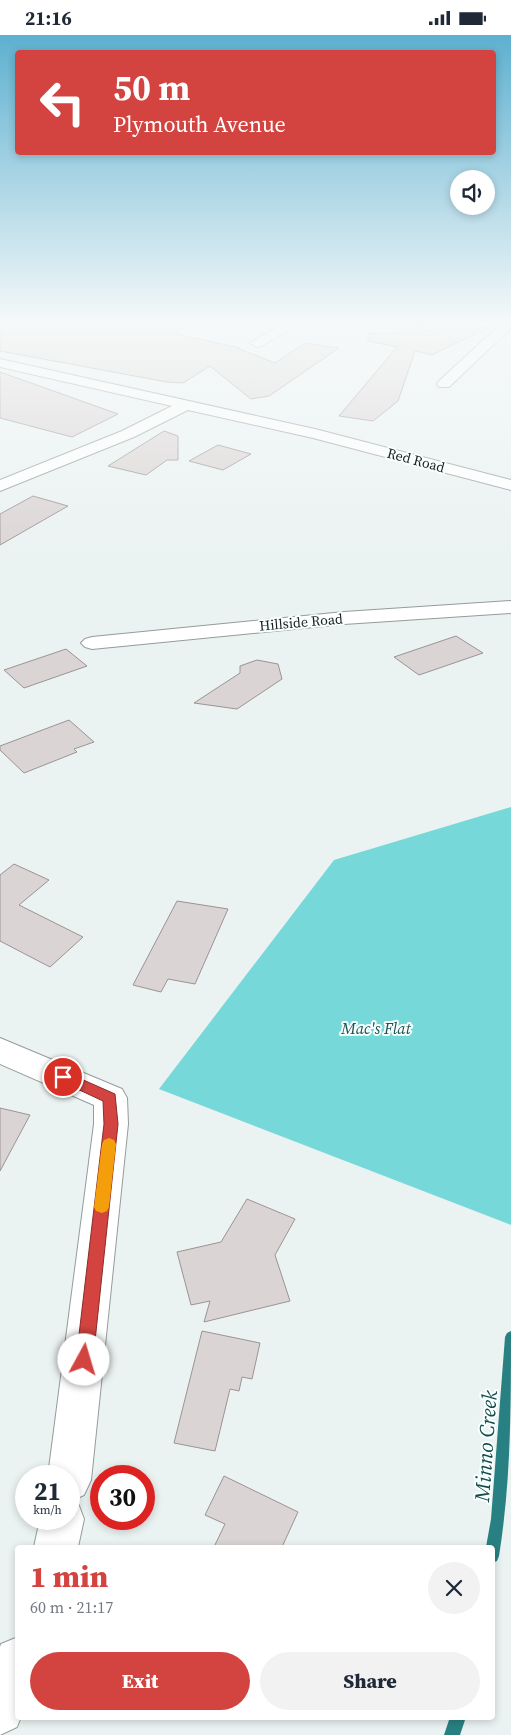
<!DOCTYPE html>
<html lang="en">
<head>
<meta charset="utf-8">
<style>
	:root { --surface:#fff; --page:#f2f2f3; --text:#1f2937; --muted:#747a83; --accent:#d34440 }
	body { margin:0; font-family:"Source Serif 4",serif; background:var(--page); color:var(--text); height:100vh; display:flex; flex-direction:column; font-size:19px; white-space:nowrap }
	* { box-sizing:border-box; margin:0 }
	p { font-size:16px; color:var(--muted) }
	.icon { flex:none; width:28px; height:28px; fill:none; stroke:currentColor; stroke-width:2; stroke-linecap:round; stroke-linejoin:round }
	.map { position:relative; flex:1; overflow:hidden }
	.side { position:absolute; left:15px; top:1510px; width:480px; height:175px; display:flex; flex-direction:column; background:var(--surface); border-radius:5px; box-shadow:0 2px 8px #0003 }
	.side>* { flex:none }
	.hud { position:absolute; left:15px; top:15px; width:481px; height:105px; border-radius:5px; box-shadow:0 2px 8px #0003; background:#d34440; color:#fff; overflow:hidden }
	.fabs { position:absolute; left:450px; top:135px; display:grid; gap:10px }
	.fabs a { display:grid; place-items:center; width:45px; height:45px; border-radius:50%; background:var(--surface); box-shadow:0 2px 8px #0003; font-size:25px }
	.speed { position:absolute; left:15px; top:1430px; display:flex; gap:10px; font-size:25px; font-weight:700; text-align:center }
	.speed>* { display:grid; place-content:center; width:65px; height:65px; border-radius:50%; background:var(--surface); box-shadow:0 2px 8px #0003; line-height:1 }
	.speed small { font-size:12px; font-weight:400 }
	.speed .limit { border:8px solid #d22; background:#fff; color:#111 }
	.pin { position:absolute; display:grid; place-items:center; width:42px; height:42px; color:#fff; margin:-21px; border:2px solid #fff; border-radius:50%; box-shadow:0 1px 5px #0007 }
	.me { position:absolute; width:55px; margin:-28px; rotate:6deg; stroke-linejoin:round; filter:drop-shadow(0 0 4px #0008) }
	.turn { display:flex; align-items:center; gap:18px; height:105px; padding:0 15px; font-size:22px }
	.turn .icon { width:65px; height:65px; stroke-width:2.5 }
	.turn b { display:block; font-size:35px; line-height:42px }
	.round { display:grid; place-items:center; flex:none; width:52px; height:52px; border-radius:26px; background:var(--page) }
	.head { display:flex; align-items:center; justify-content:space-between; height:85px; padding:0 15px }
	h1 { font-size:30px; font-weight:800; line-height:38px; color:var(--accent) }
	.primary-button { display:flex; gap:10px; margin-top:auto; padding:10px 15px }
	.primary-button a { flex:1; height:58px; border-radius:30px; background:var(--accent); color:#fff; font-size:20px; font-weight:800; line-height:58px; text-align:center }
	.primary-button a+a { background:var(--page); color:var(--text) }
	.status { display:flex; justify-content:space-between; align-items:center; height:35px; padding:0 25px; background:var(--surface); direction:ltr }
	.status svg { height:14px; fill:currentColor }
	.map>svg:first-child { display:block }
</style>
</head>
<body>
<div class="status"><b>21:16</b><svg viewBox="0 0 49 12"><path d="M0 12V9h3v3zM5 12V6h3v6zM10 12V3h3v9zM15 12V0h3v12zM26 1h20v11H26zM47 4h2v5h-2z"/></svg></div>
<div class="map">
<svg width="511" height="1700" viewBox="0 0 511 1700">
	<rect width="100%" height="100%" fill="#ebf2f2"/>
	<path fill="#76d8d9" d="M 511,772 L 511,1190 L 159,1054 L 334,825 Z"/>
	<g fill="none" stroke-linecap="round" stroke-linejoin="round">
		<g fill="#298082" fill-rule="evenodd">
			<path d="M 511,1296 C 511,1372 511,1446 499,1521 L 497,1526 L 492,1528 L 492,1512 L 486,1512 L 491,1484 L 505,1302 L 507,1298 Z"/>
			<path d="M 450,1682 L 466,1682 L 460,1700 L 444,1700 Z"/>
		</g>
	</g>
	<g fill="#dbd4d4" stroke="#9a9493">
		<path d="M 0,286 L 200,286 L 172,298 L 240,313 L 239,314 L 275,328 L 305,308 L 339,313 L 269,361 L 251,364 L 210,331 L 183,348 L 167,347 L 0,316 Z"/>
		<path d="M 419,286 L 425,286 L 422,296 L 489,292 L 432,320 L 415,316 L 398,366 L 373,386 L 339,381 L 397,312 L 368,306 L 368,299 L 410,297 Z"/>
		<path d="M 0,337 L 118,379 L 72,402 L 0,383 Z"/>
		<path d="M 164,396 L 178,401 L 178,425 L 167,425 L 146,440 L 108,431 Z"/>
		<path d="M 218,410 L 251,419 L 223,435 L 189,426 Z"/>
		<path d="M 33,461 L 68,471 L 0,510 L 0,479 Z"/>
		<path d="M 456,601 L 483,618 L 419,640 L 394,622 Z"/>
		<path d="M 66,614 L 87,631 L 24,653 L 4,635 Z"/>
		<path d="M 257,625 L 278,629 L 282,644 L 237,674 L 194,668 L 240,638 L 240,631 Z"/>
		<path d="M 69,685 L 94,707 L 74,714 L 77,717 L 24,738 L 0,715 L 0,711 Z"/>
		<path d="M 14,829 L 49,845 L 19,870 L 83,902 L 50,932 L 0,906 L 0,840 Z"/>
		<path d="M 177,866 L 228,874 L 195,949 L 168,944 L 161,957 L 133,950 Z"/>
		<path d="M 0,1073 L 30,1080 L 0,1136 Z"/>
		<path d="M 247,1164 L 295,1184 L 275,1220 L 290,1266 L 204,1287 L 210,1266 L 191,1270 L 177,1217 L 221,1207 Z"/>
		<path d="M 202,1296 L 260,1308 L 252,1344 L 242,1342 L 239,1356 L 230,1354 L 215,1416 L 174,1408 Z"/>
		<path d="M 224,1441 L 298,1477 L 282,1512 L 214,1512 L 225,1489 L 205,1480 Z"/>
	</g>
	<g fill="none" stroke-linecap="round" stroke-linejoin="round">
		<g stroke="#959b9b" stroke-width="2">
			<g id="minor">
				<path d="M 288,286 L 303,286 L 262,311 L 257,312 L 250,308 Z"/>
				<path d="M 504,286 L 511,286 L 511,293 L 449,352 L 439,352 L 437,349 L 439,346 Z"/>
				<path d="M 0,324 L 315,394 L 511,445 L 511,455 L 313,403 L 188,375 L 134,402 L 0,456 L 0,445 L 122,396 L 172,371 L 0,332 Z"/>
				<path d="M 511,566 L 511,578 L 344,589 L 92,614 L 85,612 L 81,608 L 85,604 L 92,602 L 344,577 Z"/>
				<path d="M 0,1003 L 122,1054 L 127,1063 L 128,1089 L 91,1445 L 84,1460 L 71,1466 L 78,1468 L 84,1484 L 78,1512 L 34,1512 L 40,1484 L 69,1484 L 69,1441 L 48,1441 L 94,1089 L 94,1070 L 0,1029 Z"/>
				<path d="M 18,1602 L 18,1682 L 21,1682 L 17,1692 L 0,1700 L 0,1612 L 1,1609 Z"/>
			</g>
		</g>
		<use href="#minor" fill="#fff" fill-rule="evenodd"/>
	</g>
	<linearGradient id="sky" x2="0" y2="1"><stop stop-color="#5db0d0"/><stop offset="0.55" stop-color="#f6f9f9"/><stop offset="1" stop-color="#f6f9f9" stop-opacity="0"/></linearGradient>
	<rect width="511" height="524" fill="url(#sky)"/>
	<path fill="#d34440" stroke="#892c2a" d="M 63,1036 L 115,1059 L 118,1089 L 93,1325 L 90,1331 L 84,1333 L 78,1331 L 76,1325 L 104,1089 L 103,1066 L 58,1045 L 56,1042 Z"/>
	<path fill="#f59e0b" d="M 109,1103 L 114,1105 L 116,1109 L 109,1172 L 107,1176 L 102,1178 L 96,1176 L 94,1172 L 102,1109 L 104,1105 Z"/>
	<g text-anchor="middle" stroke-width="4" stroke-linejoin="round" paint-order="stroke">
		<g font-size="14" fill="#1c1e1e" stroke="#f8ffff">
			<text transform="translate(416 425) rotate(15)" y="5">Red Road</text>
			<text transform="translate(301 587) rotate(-5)" y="5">Hillside Road</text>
		</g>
		<g font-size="16" font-style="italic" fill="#1e5152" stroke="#f8ffff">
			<text x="376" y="999">Mac's Flat</text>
		</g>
		<g font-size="21" font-style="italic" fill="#164a4b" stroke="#f8ffff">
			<text transform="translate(486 1411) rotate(-86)" y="7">Minno Creek</text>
		</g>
	</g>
</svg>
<div class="fabs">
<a><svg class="icon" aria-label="sound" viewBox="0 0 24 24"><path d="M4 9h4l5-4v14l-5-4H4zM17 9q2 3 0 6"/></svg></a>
</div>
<div class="speed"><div>21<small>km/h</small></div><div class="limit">30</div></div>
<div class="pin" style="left:63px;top:1042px;background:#d93025"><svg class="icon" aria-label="arrive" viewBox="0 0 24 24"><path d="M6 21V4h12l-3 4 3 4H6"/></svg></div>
<svg class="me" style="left:84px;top:1325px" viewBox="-20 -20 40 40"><circle r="19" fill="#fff"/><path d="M0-13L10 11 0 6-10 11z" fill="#d34440"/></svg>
<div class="hud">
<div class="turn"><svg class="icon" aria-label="left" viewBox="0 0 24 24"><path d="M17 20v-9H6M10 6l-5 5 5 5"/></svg><div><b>50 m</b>Plymouth Avenue</div></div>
</div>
<section class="side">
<div class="head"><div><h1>1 min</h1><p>60 m · 21:17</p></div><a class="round"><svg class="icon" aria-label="close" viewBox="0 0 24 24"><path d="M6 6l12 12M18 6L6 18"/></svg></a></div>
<div class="primary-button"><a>Exit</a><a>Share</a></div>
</section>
</div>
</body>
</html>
